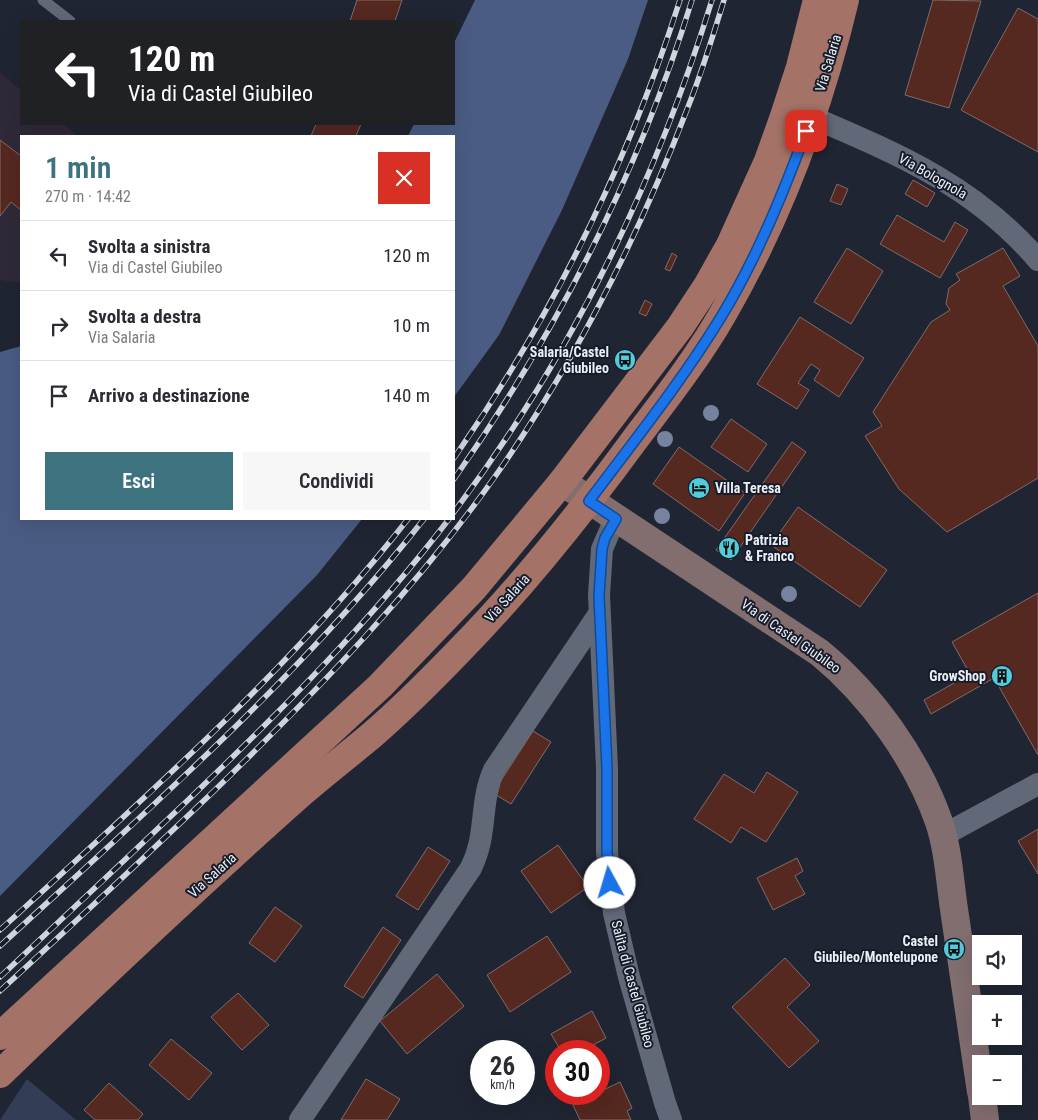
<!DOCTYPE html>
<html lang="it">
<head>
<meta charset="utf-8">
<style>
	:root { --surface:#fff; --page:#f7f7f7; --text:#2b2b33; --muted:#7c7c81; --line:#e1e1e2; --accent:#3d737e }
	body { margin:0; font-family:"Roboto Condensed",sans-serif; background:var(--page); color:var(--text); height:100vh; display:flex; flex-direction:column; font-size:19px; white-space:nowrap }
	* { box-sizing:border-box; margin:0 }
	p { font-size:16px; color:var(--muted) }
	.icon { flex:none; width:28px; height:28px; fill:none; stroke:currentColor; stroke-width:2; stroke-linecap:round; stroke-linejoin:round }
	.map { position:relative; flex:1; overflow:hidden }
	.panel { position:absolute; left:20px; top:135px; width:435px; height:385px; display:flex; flex-direction:column; background:var(--surface); border-radius:0px; box-shadow:0 5px 20px #0002 }
	.panel>* { flex:none }
	.top-card { position:absolute; left:20px; top:20px; width:435px; height:105px; border-radius:0px; box-shadow:0 5px 20px #0002; background:#202124; color:#fff; overflow:hidden }
	.controls { position:absolute; left:972px; top:935px; display:grid; gap:10px }
	.controls a { display:grid; place-items:center; width:50px; height:50px; border-radius:0px; background:var(--surface); box-shadow:0 5px 20px #0002; font-size:25px }
	.speed { position:absolute; left:470px; top:1040px; display:flex; gap:10px; font-size:25px; font-weight:700; text-align:center }
	.speed>* { display:grid; place-content:center; width:65px; height:65px; border-radius:50%; background:var(--surface); box-shadow:0 5px 20px #0002; line-height:1 }
	.speed small { font-size:12px; font-weight:400 }
	.speed .limit { border:8px solid #d22; background:#fff; color:#111 }
	.pin { position:absolute; display:grid; place-items:center; width:42px; height:42px; color:#fff; margin:-21px; border-radius:10px; box-shadow:0 2px 8px #0006 }
	.me { position:absolute; width:55px; margin:-28px; rotate:354deg; stroke-linejoin:round; filter:drop-shadow(0 0 4px #0008) }
	.turn { display:flex; align-items:center; gap:18px; height:105px; padding:0 25px; font-size:22px }
	.turn .icon { width:65px; height:65px; stroke-width:2.5 }
	.turn b { display:block; font-size:35px; line-height:42px }
	.round { display:grid; place-items:center; flex:none; width:52px; height:52px; border-radius:0px; background:var(--page) }
	.overview { display:flex; align-items:center; justify-content:space-between; height:85px; padding:0 25px }
	h1 { font-size:30px; font-weight:600; line-height:38px; color:var(--accent) }
	.button { display:flex; gap:10px; margin-top:auto; padding:10px 25px }
	.button a { flex:1; height:58px; border-radius:0px; background:var(--accent); color:#fff; font-size:20px; font-weight:600; line-height:58px; text-align:center }
	.button a+a { background:var(--page); color:var(--text) }
	ul { padding:0; list-style:none }
	li { display:flex; align-items:center; gap:15px; height:70px; padding:0 25px; border-top:1px solid var(--line) }
	li div { flex:1 }
	li b { display:block; font-size:19px }
	li em { font-style:normal }
	.map>svg:first-child { display:block }
</style>
</head>
<body>
<div class="map">
<svg width="1038" height="1120" viewBox="0 0 1038 1120">
	<rect width="100%" height="100%" fill="#202533"/>
	<path fill="#302939" d="M 0,73 L 21,90 L 21,124 L 63,124 L 78,136 L 21,136 L 21,283 L 0,280 Z"/>
	<path fill="#333e56" d="M 27,1079 L 76,1120 L 0,1120 Z"/>
	<g fill="#4a5c84">
		<path d="M 475,0 L 648,0 L 628,59 L 562,210 L 499,335 L 454,397 L 454,136 L 408,136 L 414,124 L 454,124 L 454,43 Z"/>
		<path d="M 21,346 L 21,519 L 362,519 L 317,575 L 0,896 L 0,352 Z"/>
	</g>
	<g fill="#552820" stroke="#806c68">
		<path d="M 357,0 L 402,0 L 395,21 L 350,21 Z"/>
		<path d="M 933,0 L 981,1 L 949,108 L 905,95 Z"/>
		<path d="M 1018,8 L 1038,19 L 1038,152 L 961,110 Z"/>
		<path d="M 316,124 L 361,124 L 356,136 L 311,136 Z"/>
		<path d="M 0,140 L 21,156 L 21,210 L 11,202 L 0,216 Z"/>
		<path d="M 913,180 L 935,193 L 927,207 L 905,194 Z"/>
		<path d="M 837,184 L 848,189 L 841,205 L 830,201 Z"/>
		<path d="M 897,215 L 944,242 L 955,222 L 968,230 L 940,278 L 880,244 Z"/>
		<path d="M 847,248 L 883,271 L 851,324 L 814,302 Z"/>
		<path d="M 1003,248 L 1020,276 L 1003,286 L 1038,346 L 1038,478 L 947,532 L 899,489 L 865,436 L 882,426 L 873,412 L 931,322 L 950,310 L 946,304 L 949,288 L 960,280 L 956,274 Z"/>
		<path d="M 672,253 L 677,256 L 670,271 L 665,269 Z"/>
		<path d="M 645,300 L 652,304 L 646,316 L 639,313 Z"/>
		<path d="M 800,317 L 864,358 L 839,397 L 814,380 L 820,370 L 811,364 L 798,383 L 809,390 L 797,409 L 757,384 Z"/>
		<path d="M 731,419 L 767,444 L 748,472 L 711,447 Z"/>
		<path d="M 792,442 L 806,452 L 731,560 L 716,550 Z"/>
		<path d="M 679,447 L 745,493 L 719,531 L 653,484 Z"/>
		<path d="M 798,507 L 887,570 L 860,607 L 771,545 Z"/>
		<path d="M 1038,593 L 1038,755 L 994,678 L 931,714 L 924,700 L 970,674 L 952,642 Z"/>
		<path d="M 533,731 L 551,742 L 511,804 L 493,793 Z"/>
		<path d="M 767,772 L 798,792 L 766,842 L 741,827 L 731,843 L 694,819 L 724,774 L 754,793 Z"/>
		<path d="M 1038,829 L 1038,874 L 1018,841 Z"/>
		<path d="M 558,845 L 588,887 L 551,913 L 521,871 Z"/>
		<path d="M 428,847 L 450,861 L 418,910 L 396,896 Z"/>
		<path d="M 797,858 L 803,871 L 795,876 L 805,894 L 773,910 L 757,878 Z"/>
		<path d="M 275,907 L 302,926 L 275,962 L 249,943 Z"/>
		<path d="M 383,927 L 401,940 L 363,998 L 344,986 Z"/>
		<path d="M 547,936 L 571,972 L 510,1012 L 487,975 Z"/>
		<path d="M 785,958 L 810,985 L 787,1007 L 819,1041 L 789,1068 L 732,1007 Z"/>
		<path d="M 437,974 L 464,1006 L 407,1054 L 380,1021 Z"/>
		<path d="M 238,993 L 269,1025 L 242,1050 L 211,1017 Z"/>
		<path d="M 592,1011 L 606,1038 L 582,1051 L 561,1051 L 551,1034 Z"/>
		<path d="M 171,1039 L 212,1073 L 189,1100 L 149,1065 Z"/>
		<path d="M 366,1079 L 400,1099 L 387,1120 L 341,1120 Z"/>
		<path d="M 620,1082 L 632,1108 L 627,1111 L 631,1120 L 580,1120 L 573,1105 L 595,1094 L 599,1094 L 599,1092 Z"/>
		<path d="M 109,1083 L 143,1114 L 138,1120 L 95,1120 L 84,1110 Z"/>
	</g>
	<g fill="none" stroke-linecap="round" stroke-linejoin="round">
		<path stroke="#616878" stroke-width="11" d="M 43,0 L 70,21"/>
		<g stroke="#616878" stroke-width="22">
			<path d="M 812,117 C 898,154 975,186 1038,260"/>
			<path d="M 615,519 L 602,549 L 599,595 L 607,768 L 607,852 L 614,913 L 618,930 L 629,977 L 665,1103 L 671,1120"/>
			<path d="M 942,836 L 1038,784"/>
			<path d="M 300,1120 L 471,868 C 488,834 479,803 494,770 L 599,614"/>
		</g>
		<g stroke="#826d6f" stroke-width="28">
			<path d="M 562,482 L 820,653 C 872,696 917,759 939,822 C 949,852 950,885 955,916 C 964,975 972,1034 981,1092"/>
			<path d="M 982,1096 L 985,1120"/>
		</g>
		<g stroke="#a47267" stroke-width="28">
			<path d="M 0,1036 L 380,686 L 474,588 L 562,482 L 680,327 L 707,286 L 730,245 L 768,161 L 783,119 L 800,67 L 817,0"/>
			<path d="M 0,1074 C 97,980 196,887 297,797 C 321,776 347,756 372,735 C 402,709 430,681 458,652 C 523,586 581,513 636,438 C 667,397 699,356 724,312 C 780,215 819,109 845,0"/>
		</g>
		<g stroke="#cfd4dd" stroke-width="5.5">
			<g id="rail">
				<path d="M 454,458 C 553,315 627,166 680,0"/>
				<path d="M 454,479 C 557,332 639,172 692,0"/>
				<path d="M 454,512 C 570,358 655,184 712,0"/>
				<path d="M 0,930 C 142,800 289,671 408,519"/>
				<path d="M 0,946 C 148,810 300,677 424,519"/>
				<path d="M 0,977 C 63,918 125,860 187,801 C 280,712 371,621 449,519"/>
				<path d="M 0,991 C 72,925 144,858 215,790 C 318,690 419,586 501,468 C 578,356 640,233 688,107 C 702,72 713,36 724,0"/>
			</g>
		</g>
		<use href="#rail" stroke="#161c29" stroke-width="4" stroke-dasharray="11" stroke-linecap="butt"/>
	</g>
	<g fill="#76829e">
		<circle cx="711" cy="413" r="8"/>
		<circle cx="665" cy="439" r="8"/>
		<circle cx="662" cy="516" r="8"/>
		<circle cx="789" cy="594" r="8"/>
	</g>
	<g fill="none" stroke-linecap="round" stroke-linejoin="round">
		<g stroke="#114b97" stroke-width="12">
			<path id="route" d="M 610,883 L 607,852 L 607,768 L 599,596 L 602,549 L 605,538 L 616,519 L 589,501 C 634,441 682,381 721,317 C 757,258 783,195 806,131"/>
		</g>
		<use href="#route" stroke="#1a73e8" stroke-width="9"/>
	</g>
	<defs>
		<g id="bus-disc" transform="scale(1.125)"><circle r="9.5" fill="#53cbda" stroke="#161c29"/><path d="M-5-6H5V4H4V6H2V4H-2V6H-4V4H-5ZM-3.5-4V0h7V-4ZM-3.5 1.2v1.5H-2V1.2ZM2 1.2v1.5H3.5V1.2Z" fill="#111"/></g>
		<g id="hotel-disc" transform="scale(1.125)"><circle r="9.5" fill="#53cbda" stroke="#161c29"/><path d="M-6-4.5h1.5V1H6V5H4.5V3h-9V5H-6ZM-4 0a1.8 1.8 0 1 1 3.6 0ZM.5 0V-2.5h3Q6-2.5 6 0Z" fill="#111"/></g>
		<g id="restaurant-disc" transform="scale(1.125)"><circle r="9.5" fill="#53cbda" stroke="#161c29"/><path d="M-5-6h1v4h1v-4h1v4h1v-4h1v5L-1.5 .5V6h-2V.5L-5-1ZM5-6V6H3V1.5H1.5Q1.5-4 5-6Z" fill="#111"/></g>
		<g id="building-disc" transform="scale(1.125)"><circle r="9.5" fill="#53cbda" stroke="#161c29"/><path d="M-4-6H4V6H1V3H-1V6H-4ZM-2.5-4.3h1.7v1.8h-1.7ZM.8-4.3h1.7v1.8H.8ZM-2.5-1h1.7V.8h-1.7ZM.8-1h1.7V.8H.8Z" fill="#111"/></g>
	</defs>
	<g fill-rule="evenodd">
		<use href="#bus-disc" x="625" y="360"/>
		<use href="#hotel-disc" x="699" y="488"/>
		<use href="#restaurant-disc" x="729" y="548"/>
		<use href="#building-disc" x="1002" y="676"/>
		<use href="#bus-disc" x="954" y="949"/>
	</g>
	<g text-anchor="middle" stroke-width="4" stroke-linejoin="round" paint-order="stroke">
		<g font-size="14" fill="#eaeef7" stroke="#161c29">
			<text transform="translate(828 63) rotate(-73)" y="5">Via Salaria</text>
			<text transform="translate(933 176) rotate(30)" y="5">Via Bolognola</text>
			<text transform="translate(507 598) rotate(-48)" y="5">Via Salaria</text>
			<text transform="translate(791 636) rotate(35)" y="5">Via di Castel Giubileo</text>
			<text transform="translate(212 875) rotate(-42)" y="5">Via Salaria</text>
			<text transform="translate(633 984) rotate(75)" y="5">Salita di Castel Giubileo</text>
		</g>
		<g font-size="14" font-weight="bold" fill="#eaeef7" stroke="#161c29" text-anchor="end">
			<text x="609" y="357">Salaria/Castel<tspan x="609" dy="16">Giubileo</tspan></text>
			<text x="715" y="493" text-anchor="start">Villa Teresa</text>
			<text x="745" y="545" text-anchor="start">Patrizia<tspan x="745" dy="16">&amp; Franco</tspan></text>
			<text x="986" y="681">GrowShop</text>
			<text x="938" y="946">Castel<tspan x="938" dy="16">Giubileo/Montelupone</tspan></text>
		</g>
	</g>
</svg>
<div class="controls">
<a><svg class="icon" aria-label="sound" viewBox="0 0 24 24"><path d="M4 9h4l5-4v14l-5-4H4zM17 9q2 3 0 6"/></svg></a>
<a>+</a>
<a>−</a>
</div>
<div class="speed"><div>26<small>km/h</small></div><div class="limit">30</div></div>
<div class="pin" style="left:806px;top:131px;background:#d93025"><svg class="icon" aria-label="arrive" viewBox="0 0 24 24"><path d="M6 21V4h12l-3 4 3 4H6"/></svg></div>
<svg class="me" style="left:610px;top:883px" viewBox="-20 -20 40 40"><circle r="19" fill="#fff"/><path d="M0-13L10 11 0 6-10 11z" fill="#1a73e8"/></svg>
<div class="top-card">
<div class="turn"><svg class="icon" aria-label="left" viewBox="0 0 24 24"><path d="M17 20v-9H6M10 6l-5 5 5 5"/></svg><div><b>120 m</b>Via di Castel Giubileo</div></div>
</div>
<section class="panel">
<div class="overview"><div><h1>1 min</h1><p>270 m · 14:42</p></div><a class="round" style="background:#d93025;color:#fff"><svg class="icon" aria-label="close" viewBox="0 0 24 24"><path d="M6 6l12 12M18 6L6 18"/></svg></a></div>
<ul>
<li><svg class="icon" aria-label="left" viewBox="0 0 24 24"><path d="M17 20v-9H6M10 6l-5 5 5 5"/></svg><div><b>Svolta a sinistra</b><p>Via di Castel Giubileo</p></div><em>120 m</em></li>
<li><svg class="icon" aria-label="right" viewBox="0 0 24 24"><path d="M7 20v-9h11M14 6l5 5-5 5"/></svg><div><b>Svolta a destra</b><p>Via Salaria</p></div><em>10 m</em></li>
<li><svg class="icon" aria-label="arrive" viewBox="0 0 24 24"><path d="M6 21V4h12l-3 4 3 4H6"/></svg><div><b>Arrivo a destinazione</b></div><em>140 m</em></li>
</ul>
<div class="button"><a>Esci</a><a>Condividi</a></div>
</section>
</div>
</body>
</html>
